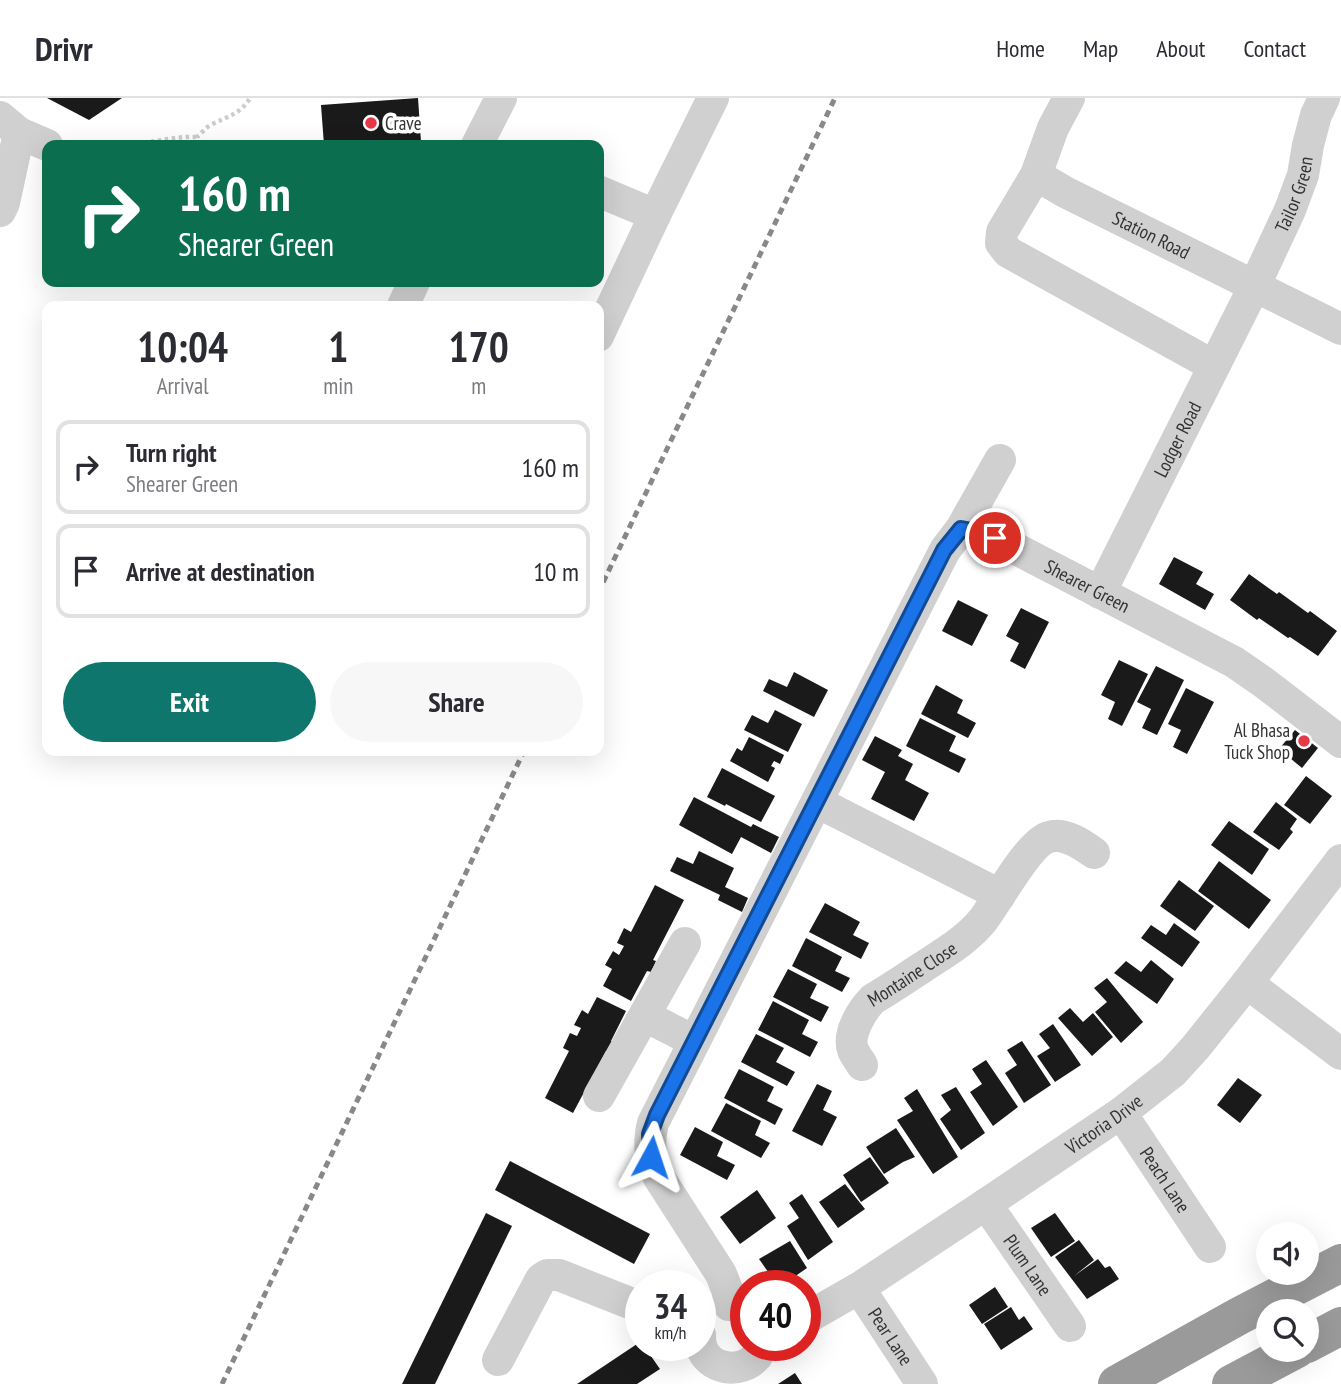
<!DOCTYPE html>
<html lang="en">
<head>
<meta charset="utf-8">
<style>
	:root { --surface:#fff; --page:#f7f7f7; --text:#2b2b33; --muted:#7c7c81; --line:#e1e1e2; --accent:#0f766e }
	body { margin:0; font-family:"PT Sans Narrow",sans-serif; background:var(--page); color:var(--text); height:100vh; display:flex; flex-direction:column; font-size:26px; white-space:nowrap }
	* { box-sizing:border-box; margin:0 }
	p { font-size:23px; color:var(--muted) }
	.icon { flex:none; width:38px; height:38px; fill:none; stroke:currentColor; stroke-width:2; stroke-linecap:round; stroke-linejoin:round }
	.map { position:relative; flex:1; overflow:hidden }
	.sheet { position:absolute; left:42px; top:203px; width:562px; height:455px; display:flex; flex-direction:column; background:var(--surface); border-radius:14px; box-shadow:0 7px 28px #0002 }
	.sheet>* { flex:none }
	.guide { position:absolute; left:42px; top:42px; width:562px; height:147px; border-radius:14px; box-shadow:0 7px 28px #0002; background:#0b6e4f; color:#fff; overflow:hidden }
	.controls { position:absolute; left:1256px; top:1124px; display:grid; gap:14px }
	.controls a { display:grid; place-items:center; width:63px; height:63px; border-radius:50%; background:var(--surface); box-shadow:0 7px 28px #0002; font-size:35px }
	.speed { position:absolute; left:625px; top:1172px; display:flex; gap:14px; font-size:35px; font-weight:700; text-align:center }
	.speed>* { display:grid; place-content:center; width:91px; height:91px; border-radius:50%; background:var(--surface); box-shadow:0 7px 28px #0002; line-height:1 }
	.speed small { font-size:18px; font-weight:400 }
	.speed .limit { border:10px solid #d22; background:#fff; color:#111 }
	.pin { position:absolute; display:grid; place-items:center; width:60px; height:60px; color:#fff; margin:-30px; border:4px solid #fff; border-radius:50%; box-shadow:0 2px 7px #0007 }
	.me { position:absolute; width:77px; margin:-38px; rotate:5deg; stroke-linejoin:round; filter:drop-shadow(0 0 5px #0008) }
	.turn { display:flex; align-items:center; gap:24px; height:147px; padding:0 21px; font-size:32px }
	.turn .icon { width:91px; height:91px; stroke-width:2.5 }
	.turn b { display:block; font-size:49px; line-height:60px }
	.eta { display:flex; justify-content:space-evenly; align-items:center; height:119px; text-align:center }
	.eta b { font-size:42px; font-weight:600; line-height:49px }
	.button { display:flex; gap:14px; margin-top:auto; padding:14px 21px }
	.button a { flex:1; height:80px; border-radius:42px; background:var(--accent); color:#fff; font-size:28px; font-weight:600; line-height:80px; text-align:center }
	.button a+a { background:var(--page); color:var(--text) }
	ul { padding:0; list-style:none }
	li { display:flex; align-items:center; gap:21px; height:94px; margin:0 14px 10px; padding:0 7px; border:4px solid var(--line); border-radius:14px }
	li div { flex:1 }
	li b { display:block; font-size:26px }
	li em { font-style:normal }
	header { display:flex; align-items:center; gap:42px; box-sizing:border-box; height:98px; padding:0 35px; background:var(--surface); border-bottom:2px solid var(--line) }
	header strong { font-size:33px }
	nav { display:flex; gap:38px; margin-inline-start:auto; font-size:24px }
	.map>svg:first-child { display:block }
</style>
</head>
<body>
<header>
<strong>Drivr</strong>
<nav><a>Home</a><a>Map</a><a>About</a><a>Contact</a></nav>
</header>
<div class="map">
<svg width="1341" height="1286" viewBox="0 0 1341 1286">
	<rect width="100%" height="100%" fill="#fff"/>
	<g fill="#1a1a1a">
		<path d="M 47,0 L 122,0 L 89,22 Z"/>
		<path d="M 418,0 L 421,44 L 378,47 L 324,47 L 321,7 Z"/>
		<path d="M 1174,459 L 1203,474 L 1196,486 L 1214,496 L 1205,512 L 1159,486 Z"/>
		<path d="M 1249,476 L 1277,496 L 1279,494 L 1308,515 L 1310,513 L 1337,533 L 1318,558 L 1290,539 L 1288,540 L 1259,520 L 1257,522 L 1230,502 Z"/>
		<path d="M 958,502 L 988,517 L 972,548 L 942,533 Z"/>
		<path d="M 1021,510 L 1049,524 L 1025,571 L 1010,563 L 1019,545 L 1006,538 Z"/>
		<path d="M 1119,562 L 1148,576 L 1122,628 L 1108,621 L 1115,604 L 1101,597 Z"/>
		<path d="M 1156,568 L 1184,582 L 1157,637 L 1142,630 L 1151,611 L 1137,604 Z"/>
		<path d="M 794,574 L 828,592 L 814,619 L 763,593 L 769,581 L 787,589 Z"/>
		<path d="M 936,587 L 963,602 L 957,615 L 976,625 L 968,640 L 921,616 Z"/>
		<path d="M 1186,590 L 1214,604 L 1187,656 L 1173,649 L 1181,632 L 1168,626 Z"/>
		<path d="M 775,612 L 802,626 L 788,654 L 744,632 L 752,617 L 768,625 Z"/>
		<path d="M 920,620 L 956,638 L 949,653 L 966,661 L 959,675 L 906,648 Z"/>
		<path d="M 1295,632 L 1318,650 L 1302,670 L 1279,651 Z"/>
		<path d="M 875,638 L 902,652 L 898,658 L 913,666 L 905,682 L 929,695 L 914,723 L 871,701 L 885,674 L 862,662 Z"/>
		<path d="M 749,639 L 784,657 L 780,666 L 774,663 L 771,668 L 775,670 L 768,684 L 730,663 L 737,650 L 742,653 Z"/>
		<path d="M 722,670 L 775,698 L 761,724 L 726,706 L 725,708 L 707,699 Z"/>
		<path d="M 1306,678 L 1332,698 L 1310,726 L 1284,707 Z"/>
		<path d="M 694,699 L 751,729 L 753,726 L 779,739 L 771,755 L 741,739 L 732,756 L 679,727 Z"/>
		<path d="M 1276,704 L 1297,721 L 1290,731 L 1293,734 L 1279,752 L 1253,734 Z"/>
		<path d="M 1229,723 L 1269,751 L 1252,777 L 1211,747 Z"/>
		<path d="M 699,753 L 734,770 L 725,789 L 748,800 L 742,814 L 718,802 L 720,797 L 670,773 L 677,759 L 693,766 Z"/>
		<path d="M 1219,763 L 1271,802 L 1249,831 L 1198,793 Z"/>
		<path d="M 1179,782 L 1214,808 L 1195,833 L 1160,808 Z"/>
		<path d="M 655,787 L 684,802 L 653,862 L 656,863 L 651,874 L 647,873 L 631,903 L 603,888 L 612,871 L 605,867 L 613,853 L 619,857 L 624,848 L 617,845 L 624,830 L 631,834 Z"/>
		<path d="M 825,805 L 860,824 L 853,837 L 869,845 L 861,861 L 809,834 Z"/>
		<path d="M 1174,825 L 1200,844 L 1182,869 L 1141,840 L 1151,827 L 1166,837 Z"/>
		<path d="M 806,840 L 842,859 L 835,873 L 850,880 L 842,894 L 792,868 Z"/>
		<path d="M 1151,862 L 1174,881 L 1157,906 L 1114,875 L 1126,863 L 1141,874 Z"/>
		<path d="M 788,871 L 817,886 L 810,900 L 829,909 L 821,924 L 773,899 Z"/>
		<path d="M 1107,880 L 1143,924 L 1121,945 L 1095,914 L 1107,904 L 1094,890 Z"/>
		<path d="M 597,899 L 626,913 L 611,943 L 615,945 L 609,956 L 606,953 L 573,1015 L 545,1000 L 569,953 L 563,950 L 570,935 L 577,938 L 581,930 L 574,927 L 582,912 L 588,916 Z"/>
		<path d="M 773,903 L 809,922 L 802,936 L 818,944 L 810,959 L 758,932 Z"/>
		<path d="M 1070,910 L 1083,924 L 1093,915 L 1113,939 L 1092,958 L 1058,920 Z"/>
		<path d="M 1053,926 L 1081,967 L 1055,984 L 1037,958 L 1050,950 L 1039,936 Z"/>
		<path d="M 756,936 L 784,950 L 776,964 L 795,974 L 787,988 L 741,964 Z"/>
		<path d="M 1022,943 L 1051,987 L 1024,1005 L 1005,975 L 1017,967 L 1007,952 Z"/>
		<path d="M 986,962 L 1018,1009 L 993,1028 L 970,994 L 982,986 L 972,971 Z"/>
		<path d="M 739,971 L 774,989 L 767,1003 L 783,1011 L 775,1027 L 724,1000 Z"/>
		<path d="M 1238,980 L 1262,997 L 1240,1025 L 1217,1007 Z"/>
		<path d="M 817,986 L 832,993 L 823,1012 L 837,1019 L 822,1048 L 792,1033 Z"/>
		<path d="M 956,989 L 985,1035 L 961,1052 L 940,1021 L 951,1012 L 941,997 Z"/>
		<path d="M 917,991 L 958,1059 L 933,1076 L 897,1022 L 913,1013 L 904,1000 Z"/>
		<path d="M 726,1005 L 761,1023 L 755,1037 L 770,1045 L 761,1060 L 711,1033 Z"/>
		<path d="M 695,1029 L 723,1044 L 717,1058 L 735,1067 L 727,1082 L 680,1057 Z"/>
		<path d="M 896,1030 L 915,1059 L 903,1064 L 884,1076 L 866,1049 Z"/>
		<path d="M 870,1059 L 889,1085 L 861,1104 L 843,1077 Z"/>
		<path d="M 510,1063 L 650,1136 L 634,1166 L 495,1092 Z"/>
		<path d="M 845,1086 L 865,1111 L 838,1130 L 819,1104 Z"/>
		<path d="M 757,1092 L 776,1120 L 740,1146 L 720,1119 Z"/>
		<path d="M 802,1096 L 833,1144 L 808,1162 L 787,1128 L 799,1120 L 789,1105 Z"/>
		<path d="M 486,1115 L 512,1128 L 435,1286 L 402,1286 Z"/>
		<path d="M 1055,1115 L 1075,1143 L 1051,1159 L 1031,1130 Z"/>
		<path d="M 1079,1142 L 1094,1162 L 1074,1178 L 1098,1161 L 1105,1170 L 1110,1168 L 1119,1181 L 1087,1201 L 1055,1159 Z"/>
		<path d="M 790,1143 L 807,1170 L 781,1188 L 778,1188 L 759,1161 Z"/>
		<path d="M 995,1189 L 1008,1209 L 982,1226 L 969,1207 Z"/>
		<path d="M 1011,1209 L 1019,1222 L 1024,1218 L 1033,1231 L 1001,1252 L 984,1226 Z"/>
		<path d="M 640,1244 L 640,1248 L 644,1248 L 660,1271 L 637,1286 L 577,1286 Z"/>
		<path d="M 795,1275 L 802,1286 L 778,1286 Z"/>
	</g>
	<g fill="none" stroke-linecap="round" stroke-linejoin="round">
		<g stroke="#cdcdcd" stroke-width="4.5" stroke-dasharray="3.5 3.5" stroke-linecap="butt">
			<path d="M 137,45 C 157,44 177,38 197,39"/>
			<path d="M 197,47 L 197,39 C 202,35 206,29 211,27 C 227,18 240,17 250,0"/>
		</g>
		<g stroke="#d0d0d0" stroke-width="32">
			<path d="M 1069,0 L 1053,30 L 1036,77 L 1002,134 L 1001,145 L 1008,154 L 1214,268"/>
			<path d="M 0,19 L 19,35 L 47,47"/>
			<path d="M 477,47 L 501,0"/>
			<path id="s1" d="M 1036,77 L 1065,94 L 1341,231"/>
			<path d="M 598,93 L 655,117"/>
			<path d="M 0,113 L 4,105 L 19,35"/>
			<path d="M 403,208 L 414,184"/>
			<path d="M 598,238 L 655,117 L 713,0"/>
			<path d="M 961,431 L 1000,362"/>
			<path id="s2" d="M 1100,495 L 1254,189 L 1290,112 L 1303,77 L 1308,47 L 1316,17 L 1324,0"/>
			<path d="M 817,704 L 1000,797"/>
			<path d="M 1247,885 L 1341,956"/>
			<path d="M 645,918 L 694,943"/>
			<path id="s3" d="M 862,967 C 859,962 855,957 853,952 C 847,936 862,912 873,901 C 890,891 906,880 923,869 C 944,855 967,842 983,822 C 997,804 1029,744 1049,739 C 1065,734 1083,747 1094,755"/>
			<path d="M 599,998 L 685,845"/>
			<path id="s4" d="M 1121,1015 L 1210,1149"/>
			<path id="s5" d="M 986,1106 L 1070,1228"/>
			<path id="s6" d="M 859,1190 L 922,1286"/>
			<path id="s7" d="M 729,1207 L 728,1194 L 721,1176 L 658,1078 C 650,1060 648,1045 653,1025 L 945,452 L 961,431 L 982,435 L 995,440 L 1234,564 L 1263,584 L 1341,644"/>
			<path id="s8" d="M 805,1221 L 859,1190 L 986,1106 L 1121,1015 L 1173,974 L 1195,950 L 1247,885 L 1341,762"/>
			<path d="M 700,1237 C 700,1240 700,1244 701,1248 C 708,1272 741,1277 757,1258 C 758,1257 760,1250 761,1248"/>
			<path d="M 498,1262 L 541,1181 L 547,1177 L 559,1177 L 640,1209"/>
		</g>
		<g stroke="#9a9a9a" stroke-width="38">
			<path d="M 1307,1246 L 1341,1228"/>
			<path d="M 1117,1286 L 1239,1218 L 1341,1165"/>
			<path d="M 1231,1286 L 1297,1251"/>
		</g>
		<g stroke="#888" stroke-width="5" stroke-dasharray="7 5" stroke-linecap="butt">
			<path d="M 598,495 L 835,0"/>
			<path d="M 222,1286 L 524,653"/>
		</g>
	</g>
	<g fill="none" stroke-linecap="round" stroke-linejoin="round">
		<g stroke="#114b97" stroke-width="18">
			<path id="route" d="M 651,1059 L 650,1036 L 657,1017 L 944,452 L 961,431 L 982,435 L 995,440"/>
		</g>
		<use href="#route" stroke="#1a73e8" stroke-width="12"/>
	</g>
	<g fill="#e63946" stroke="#fff" stroke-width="2.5">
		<circle cx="371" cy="25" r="7"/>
		<circle cx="1304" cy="643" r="7"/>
	</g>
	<g text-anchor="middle" stroke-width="7" stroke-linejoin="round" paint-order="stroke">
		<g font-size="19" fill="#333" stroke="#fff" text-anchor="start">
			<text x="385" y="32">Crave</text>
			<text x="1290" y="639" text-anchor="end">Al Bhasa<tspan x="1290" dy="22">Tuck Shop</tspan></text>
		</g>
		<g font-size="19" fill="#333" stroke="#fff">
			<text dy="7" stroke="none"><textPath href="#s2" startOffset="444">Tailor Green</textPath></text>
			<text dy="7" stroke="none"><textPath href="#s1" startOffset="130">Station Road</textPath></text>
			<text dy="7" stroke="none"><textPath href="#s2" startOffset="172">Lodger Road</textPath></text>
			<text dy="7" stroke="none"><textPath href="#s7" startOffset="1012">Shearer Green</textPath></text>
			<text dy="7" stroke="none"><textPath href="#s3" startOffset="121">Montaine Close</textPath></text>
			<text dy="7" stroke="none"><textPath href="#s8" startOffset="357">Victoria Drive</textPath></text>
			<text dy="7" stroke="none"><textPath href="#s4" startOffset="80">Peach Lane</textPath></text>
			<text dy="7" stroke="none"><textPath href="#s5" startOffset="74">Plum Lane</textPath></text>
			<text dy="7" stroke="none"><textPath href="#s6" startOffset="58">Pear Lane</textPath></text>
		</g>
	</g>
</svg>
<div class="controls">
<a><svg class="icon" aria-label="sound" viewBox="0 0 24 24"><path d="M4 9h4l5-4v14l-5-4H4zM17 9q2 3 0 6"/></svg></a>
<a><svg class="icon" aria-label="search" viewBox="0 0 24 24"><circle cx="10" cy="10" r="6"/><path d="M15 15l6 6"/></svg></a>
</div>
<div class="speed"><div>34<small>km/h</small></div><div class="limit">40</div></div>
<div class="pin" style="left:995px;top:440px;background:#d93025"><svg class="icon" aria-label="arrive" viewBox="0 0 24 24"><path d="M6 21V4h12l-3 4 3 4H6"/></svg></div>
<svg class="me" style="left:651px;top:1059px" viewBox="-20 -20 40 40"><path d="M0-17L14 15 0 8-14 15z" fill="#1a73e8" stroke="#fff" stroke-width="4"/></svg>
<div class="guide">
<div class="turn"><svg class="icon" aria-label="right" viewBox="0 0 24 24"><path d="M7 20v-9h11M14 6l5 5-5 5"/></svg><div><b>160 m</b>Shearer Green</div></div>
</div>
<section class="sheet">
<div class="eta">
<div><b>10:04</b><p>Arrival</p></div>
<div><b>1</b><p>min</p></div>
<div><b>170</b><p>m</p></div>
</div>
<ul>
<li><svg class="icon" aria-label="right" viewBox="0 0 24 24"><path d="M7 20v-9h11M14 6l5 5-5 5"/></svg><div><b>Turn right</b><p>Shearer Green</p></div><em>160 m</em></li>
<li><svg class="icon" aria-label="arrive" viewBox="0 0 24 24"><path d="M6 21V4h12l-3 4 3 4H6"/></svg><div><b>Arrive at destination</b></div><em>10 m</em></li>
</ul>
<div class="button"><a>Exit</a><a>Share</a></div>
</section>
</div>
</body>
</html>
